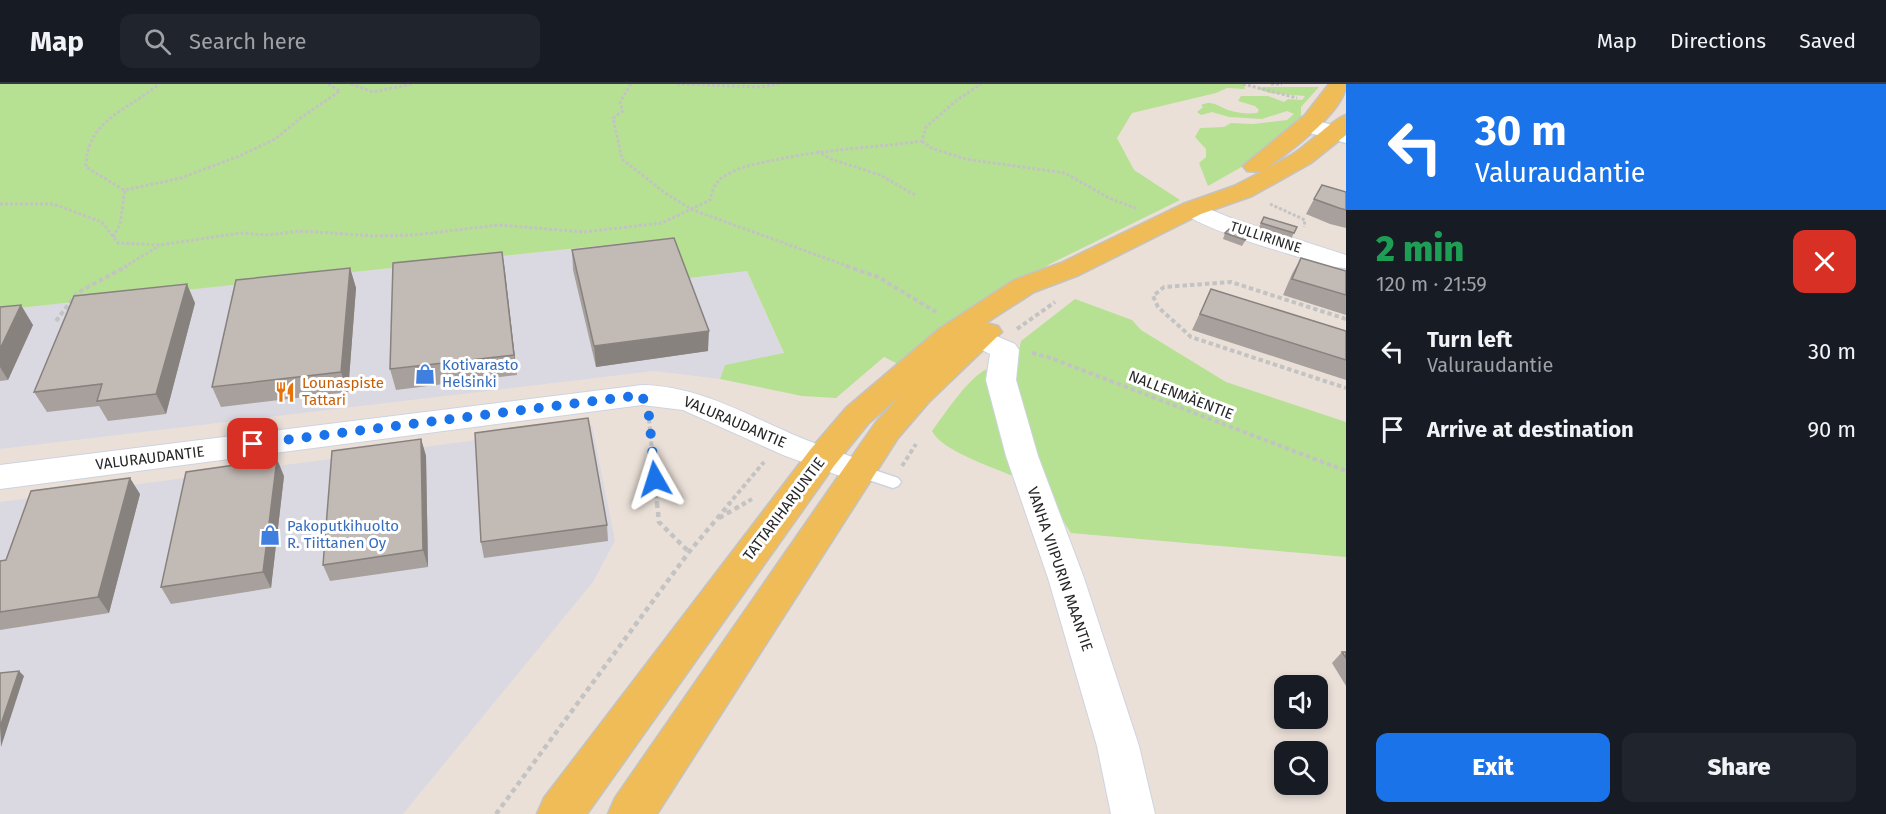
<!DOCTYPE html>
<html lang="en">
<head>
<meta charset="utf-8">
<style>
	:root { --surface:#171b24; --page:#20242c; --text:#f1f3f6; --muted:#9ea1a6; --line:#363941; --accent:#1a73e8 }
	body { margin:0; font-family:"Fira Sans",sans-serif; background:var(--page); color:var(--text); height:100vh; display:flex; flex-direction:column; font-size:22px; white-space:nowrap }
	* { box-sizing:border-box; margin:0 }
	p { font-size:20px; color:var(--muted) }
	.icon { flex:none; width:33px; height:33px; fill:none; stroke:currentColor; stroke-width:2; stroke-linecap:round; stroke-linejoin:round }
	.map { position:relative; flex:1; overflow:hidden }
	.side { display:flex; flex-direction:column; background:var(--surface); width:540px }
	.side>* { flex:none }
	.top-card { background:#1a73e8; color:#fff; overflow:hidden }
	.tools { position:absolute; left:1274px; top:591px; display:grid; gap:12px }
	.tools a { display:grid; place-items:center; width:54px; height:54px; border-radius:12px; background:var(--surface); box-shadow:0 3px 9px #0003; font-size:30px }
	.pin { position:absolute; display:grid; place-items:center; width:51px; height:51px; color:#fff; margin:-26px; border-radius:12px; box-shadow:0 3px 9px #0006 }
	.me { position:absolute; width:66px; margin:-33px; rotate:354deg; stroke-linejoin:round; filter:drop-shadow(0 0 4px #0008) }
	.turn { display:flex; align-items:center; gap:21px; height:126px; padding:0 30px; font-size:27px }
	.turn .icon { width:78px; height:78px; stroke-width:2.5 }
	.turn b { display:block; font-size:42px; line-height:51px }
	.round { display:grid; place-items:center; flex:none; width:63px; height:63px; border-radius:12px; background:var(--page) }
	.overview { display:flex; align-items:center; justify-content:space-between; height:102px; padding:0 30px }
	h1 { font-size:36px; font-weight:800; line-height:45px; color:#1e9e55 }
	.primary-button { display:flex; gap:12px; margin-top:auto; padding:12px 30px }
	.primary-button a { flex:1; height:69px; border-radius:12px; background:var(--accent); color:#fff; font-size:24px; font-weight:800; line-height:69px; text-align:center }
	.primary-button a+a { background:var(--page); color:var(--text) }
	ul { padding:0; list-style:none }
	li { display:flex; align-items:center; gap:18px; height:78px; padding:0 30px }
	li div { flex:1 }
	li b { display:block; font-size:22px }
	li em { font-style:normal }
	header { display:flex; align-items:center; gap:36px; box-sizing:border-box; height:84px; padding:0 30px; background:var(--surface); border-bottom:2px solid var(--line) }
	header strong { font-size:28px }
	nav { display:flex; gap:33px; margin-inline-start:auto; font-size:21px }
	.search { width:420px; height:54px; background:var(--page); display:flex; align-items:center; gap:15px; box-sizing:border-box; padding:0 21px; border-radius:12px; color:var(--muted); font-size:22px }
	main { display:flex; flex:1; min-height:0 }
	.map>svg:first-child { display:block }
</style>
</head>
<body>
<header>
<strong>Map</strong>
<div class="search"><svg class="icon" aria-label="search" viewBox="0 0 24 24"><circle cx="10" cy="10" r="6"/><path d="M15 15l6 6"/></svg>Search here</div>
<nav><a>Map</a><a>Directions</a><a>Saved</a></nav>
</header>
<main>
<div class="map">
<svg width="1346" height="730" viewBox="0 0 1346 730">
	<rect width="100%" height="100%" fill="#eae0d8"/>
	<g fill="#dad9e2">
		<path d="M 673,154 L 689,194 L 747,187 L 784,270 L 725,281 L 720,295 L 654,287 L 0,365 L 0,226 Z"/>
		<path d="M 592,341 L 615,457 L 593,498 L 403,730 L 0,730 L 0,418 Z"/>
	</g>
	<g fill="#b6e193">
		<path d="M 0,0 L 1244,0 L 1245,5 L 1227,4 L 1216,9 L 1132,29 L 1117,54 L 1134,86 L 1180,116 L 1050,180 L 902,282 L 884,273 L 836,314 L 802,312 L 720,295 L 725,281 L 784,269 L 747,187 L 689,194 L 672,154 L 0,226 Z"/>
		<path d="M 1263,3 L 1319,3 L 1301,23 L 1301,37 L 1261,72 L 1208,102 L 1199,79 L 1206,73 L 1206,65 L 1195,53 L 1200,44 L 1224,43 L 1231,39 L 1253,40 L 1287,36 L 1294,30 L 1287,27 L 1262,35 L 1229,33 L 1212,28 L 1201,31 L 1197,28 L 1203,23 L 1201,21 C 1213,16 1217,22 1228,26 C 1237,29 1248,30 1257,29 L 1259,26 L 1255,22 L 1238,17 L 1241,12 L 1268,12 L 1284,18 L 1288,15 L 1302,16 L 1305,12 L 1270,9 L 1258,5 Z"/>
		<path d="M 1075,215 L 1132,236 L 1141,246 L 1226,298 L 1346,338 L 1346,473 L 1071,449 L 1043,405 L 1011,304 L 1021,257 Z"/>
		<path d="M 990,284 L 1017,389 L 1010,391 C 990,382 941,366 932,347 C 944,331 972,288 990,284 Z"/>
	</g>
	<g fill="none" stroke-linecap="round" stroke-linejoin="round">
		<g stroke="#cdd3e0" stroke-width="3">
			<path id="lane" d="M 859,381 L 898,394 L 901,398 L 898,402 L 893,404 L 854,391 L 851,387 L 854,383 Z"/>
		</g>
		<g stroke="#cdd3e0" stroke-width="2">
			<g id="street">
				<path d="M 1192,118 L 1231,134 L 1346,171 L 1346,184 L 1332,183 C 1304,174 1194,145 1180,125 L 1184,120 Z"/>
				<path d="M 980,245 L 1015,260 L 1019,266 L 1016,296 L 1038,372 L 1084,494 L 1139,662 L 1155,730 L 1111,730 L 1097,662 L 1048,494 L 1006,372 L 986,296 L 990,270 L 970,260 L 966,254 L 970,248 Z"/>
				<path d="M 642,301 C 694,302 736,325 783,346 C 811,359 841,369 870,379 L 875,387 L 870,395 L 859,399 L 783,371 L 683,326 L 642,321 L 0,405 L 0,381 Z"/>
			</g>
		</g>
		<g stroke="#cdd3e0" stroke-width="3">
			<path id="secondary" d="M 1307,34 L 1346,45 L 1346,59 L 1299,46 L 1296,41 L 1299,36 Z"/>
		</g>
		<g stroke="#c3c3c3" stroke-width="3">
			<path id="primary" d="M 1329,0 L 1346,0 C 1346,27 1288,69 1267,84 C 1277,79 1287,74 1296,68 C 1309,59 1334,35 1346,31 L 1346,51 L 1311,79 L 1252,112 L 1201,130 L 1079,191 L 1034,208 L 986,239 L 998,242 L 1002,248 L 929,318 L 898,354 L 657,730 L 608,730 L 615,714 L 876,338 L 902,310 L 868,340 L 834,382 L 587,730 L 537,730 L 544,714 L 810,366 L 846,324 L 939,245 L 1014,196 L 1061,179 L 1183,120 L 1234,102 L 1261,88 L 1247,87 L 1243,82 L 1305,31 Z"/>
		</g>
		<g stroke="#c3c3c3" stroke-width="3" stroke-dasharray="3 2" stroke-linecap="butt">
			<path d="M 351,0 L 373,8 L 412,0"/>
			<path d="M 631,0 L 620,18 L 623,27 L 613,34 L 622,75 L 665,109 L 693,126 L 850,183"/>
			<path d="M 677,0 L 760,3 L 779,0"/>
			<path d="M 1243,0 L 1297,14"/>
			<path d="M 1271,0 L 1282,0"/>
			<path d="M 922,57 L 931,64 L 965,75 L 1065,89 L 1109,114 L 1138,125"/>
			<path d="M 817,67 L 831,75 L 880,91 L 915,111"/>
			<path d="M 124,106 L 86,83 C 86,36 128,26 159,0"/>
			<path d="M 0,120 L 53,120 L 102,138 L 118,159 L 160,161 L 241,149 L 266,151 L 303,147 L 374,152 L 414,151 L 499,141 L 584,148 L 662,139 L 710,116 C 712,107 715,98 723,93 C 738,83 758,79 775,76 C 824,65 873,64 922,57 L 926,43 L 957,16 L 981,0"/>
			<path d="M 1270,120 L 1305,136 L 1304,143"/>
			<path d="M 113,153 L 120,140 L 125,106 L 181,94 L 242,71 L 275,55 L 303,32 L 340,7 L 328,0"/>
			<path d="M 124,183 L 159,162"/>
		</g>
		<g stroke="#c3c3c3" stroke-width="4" stroke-dasharray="4.5 3" stroke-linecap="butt">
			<path d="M 846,182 L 878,193 L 936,228"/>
			<path d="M 1346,235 L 1231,198 L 1164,203 L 1153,212 L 1158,223 L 1191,253 L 1346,304"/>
			<path d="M 56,237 L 77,209 L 127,182"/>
			<path d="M 1017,245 L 1055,218"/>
			<path d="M 1032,269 L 1048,273 L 1346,387"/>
			<path d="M 649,335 L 657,421"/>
			<path d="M 902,382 L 916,360"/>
			<path d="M 728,421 L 764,378"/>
			<path d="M 742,421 L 752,415"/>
		</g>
		<g stroke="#c3c3c3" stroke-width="4.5" stroke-dasharray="5 4" stroke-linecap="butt">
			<path d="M 657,419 L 659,438 L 689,468"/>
			<path d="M 719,434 L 745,419"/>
			<path d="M 496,730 L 689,468 L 730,419"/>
		</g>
		<use href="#lane" fill="#fff" fill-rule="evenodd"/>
		<use href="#street" fill="#fff" fill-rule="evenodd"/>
		<use href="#secondary" fill="#fff" fill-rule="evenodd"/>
		<use href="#primary" fill="#efbc58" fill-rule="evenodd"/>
	</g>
	<g fill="#a7a09c">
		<path d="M 1346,108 L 1346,144 L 1330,140 L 1306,130 L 1314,115 Z"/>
		<path d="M 1261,139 L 1297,143 L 1291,155 L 1258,145 Z"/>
		<path d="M 1225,149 L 1248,152 L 1242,162 L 1223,155 Z"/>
		<path d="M 572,166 L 708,267 L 596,283 L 573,186 Z"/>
		<path d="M 502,168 L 517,291 L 396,306 L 390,285 Z"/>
		<path d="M 1301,174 L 1346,187 L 1346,231 L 1283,211 L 1292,190 Z"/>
		<path d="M 350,184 L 356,204 L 348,308 L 221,323 L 212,303 Z"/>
		<path d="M 1211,205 L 1346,247 L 1346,296 L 1192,246 Z"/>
		<path d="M 195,219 L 166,330 L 108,337 L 99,322 L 47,328 L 34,308 Z"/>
		<path d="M 0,223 L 33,241 L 8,296 L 0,297 Z"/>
		<path d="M 421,355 L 426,372 L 428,483 L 330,497 L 323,481 Z"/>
		<path d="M 284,392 L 271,504 L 171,520 L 161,503 Z"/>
		<path d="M 140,410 L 109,529 L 0,546 L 0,477 L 6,476 Z"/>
		<path d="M 607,441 L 608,457 L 484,474 L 481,458 Z"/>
		<path d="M 1342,568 L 1346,568 L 1346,602 L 1332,579 Z"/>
	</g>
	<g fill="#88827f">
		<path d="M 502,168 L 505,187 L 517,291 L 514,271 Z"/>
		<path d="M 350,184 L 356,204 L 348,308 L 341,288 Z"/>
		<path d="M 187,200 L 195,219 L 166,330 L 156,310 Z"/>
		<path d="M 21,221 L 33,241 L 8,296 L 0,283 L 0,265 Z"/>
		<path d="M 709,247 L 708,267 L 596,283 L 594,262 Z"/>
		<path d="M 421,355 L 426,372 L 428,483 L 423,466 Z"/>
		<path d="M 277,375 L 284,392 L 271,504 L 263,488 Z"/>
		<path d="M 130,394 L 140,410 L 109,529 L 98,513 Z"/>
		<path d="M 19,587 L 24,592 L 1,663 L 0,643 Z"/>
	</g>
	<g fill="#c2bab5" stroke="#88827f" stroke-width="1.5">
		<path d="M 1322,101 L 1346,108 L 1346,126 L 1339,124 L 1314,115 Z"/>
		<path d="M 1264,133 L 1297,143 L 1294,149 L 1261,139 Z"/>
		<path d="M 1229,145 L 1248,152 L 1245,156 L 1225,149 Z"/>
		<path d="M 674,154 L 709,247 L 594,262 L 572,166 Z"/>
		<path d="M 502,168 L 514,271 L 390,285 L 393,179 Z"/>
		<path d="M 1301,174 L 1346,187 L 1346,211 L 1292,195 Z"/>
		<path d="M 350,184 L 341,288 L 212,303 L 236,196 Z"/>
		<path d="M 187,200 L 156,310 L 97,317 L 102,300 L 34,308 L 74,212 Z"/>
		<path d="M 1211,205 L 1346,247 L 1346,276 L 1200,230 Z"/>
		<path d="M 21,221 L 0,265 L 0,223 Z"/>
		<path d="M 588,334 L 607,441 L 481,458 L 475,349 Z"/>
		<path d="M 421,355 L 423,466 L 323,481 L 332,367 Z"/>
		<path d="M 277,375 L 263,488 L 161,503 L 186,388 Z"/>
		<path d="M 130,394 L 98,513 L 0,528 L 0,477 L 6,476 L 31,407 Z"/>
		<path d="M 1342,568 L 1346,568 L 1346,574 Z"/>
		<path d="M 19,587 L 0,643 L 0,589 Z"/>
	</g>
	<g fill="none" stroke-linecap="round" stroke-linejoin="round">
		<path stroke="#1a73e8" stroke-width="10" stroke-dasharray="0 18" d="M 253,360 L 642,311 L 649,332 L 655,395"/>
	</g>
	<defs>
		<g id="shop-bare" transform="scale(1.62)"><path d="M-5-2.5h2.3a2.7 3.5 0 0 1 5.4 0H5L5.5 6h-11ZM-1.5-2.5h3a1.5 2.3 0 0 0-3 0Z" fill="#3f7fe0" stroke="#fff" stroke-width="2.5" paint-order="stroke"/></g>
		<g id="restaurant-bare" transform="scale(1.62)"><path d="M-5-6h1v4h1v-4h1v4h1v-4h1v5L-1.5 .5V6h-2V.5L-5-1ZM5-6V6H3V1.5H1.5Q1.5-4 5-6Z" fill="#e8710a" stroke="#fff" stroke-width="2.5" paint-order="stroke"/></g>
	</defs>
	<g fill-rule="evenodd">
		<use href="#shop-bare" x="425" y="290"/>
		<use href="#restaurant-bare" x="285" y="308"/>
		<use href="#shop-bare" x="270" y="451"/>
	</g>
	<g text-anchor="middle" stroke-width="6" stroke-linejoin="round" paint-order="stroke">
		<g font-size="14" fill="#272727" stroke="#fff">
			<text transform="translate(1266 153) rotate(18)" y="5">TULLIRINNE</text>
		</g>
		<g font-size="15" fill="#366cbe" stroke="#fff" text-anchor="start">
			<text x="442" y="286">Kotivarasto<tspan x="442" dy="17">Helsinki</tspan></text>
			<text x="287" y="447">Pakoputkihuolto<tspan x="287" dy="17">R. Tiittanen Oy</tspan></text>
		</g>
		<g font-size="15" fill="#c56008" stroke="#fff" text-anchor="start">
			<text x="302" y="304">Lounaspiste<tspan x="302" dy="17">Tattari</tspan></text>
		</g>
		<g font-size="15" fill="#272727" stroke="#fff">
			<text transform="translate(1181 311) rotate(21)" y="5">NALLENMÄENTIE</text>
			<text transform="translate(735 338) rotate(23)" y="5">VALURAUDANTIE</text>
			<text transform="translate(150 374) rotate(-7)" y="5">VALURAUDANTIE</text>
			<text transform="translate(784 425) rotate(-53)" y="5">TATTARIHARJUNTIE</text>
			<text transform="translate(1060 485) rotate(71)" y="5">VANHA VIIPURIN MAANTIE</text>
		</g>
	</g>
</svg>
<div class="tools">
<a><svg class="icon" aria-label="sound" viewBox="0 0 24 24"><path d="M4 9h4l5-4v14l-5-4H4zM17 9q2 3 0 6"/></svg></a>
<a><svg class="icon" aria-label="search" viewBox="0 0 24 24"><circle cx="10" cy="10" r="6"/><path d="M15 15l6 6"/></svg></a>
</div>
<div class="pin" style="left:253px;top:360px;background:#d93025"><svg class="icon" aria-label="arrive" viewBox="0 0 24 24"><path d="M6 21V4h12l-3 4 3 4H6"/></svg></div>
<svg class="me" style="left:655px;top:395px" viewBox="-20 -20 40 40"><path d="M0-17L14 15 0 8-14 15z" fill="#1a73e8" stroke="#fff" stroke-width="4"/></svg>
</div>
<section class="side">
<div class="top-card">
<div class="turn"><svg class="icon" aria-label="left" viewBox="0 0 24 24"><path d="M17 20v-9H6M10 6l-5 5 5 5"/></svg><div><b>30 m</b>Valuraudantie</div></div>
</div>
<div class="overview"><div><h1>2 min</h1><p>120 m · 21:59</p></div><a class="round" style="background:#d93025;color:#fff"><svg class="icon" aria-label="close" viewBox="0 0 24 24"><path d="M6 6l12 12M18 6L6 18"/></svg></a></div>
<ul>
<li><svg class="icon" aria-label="left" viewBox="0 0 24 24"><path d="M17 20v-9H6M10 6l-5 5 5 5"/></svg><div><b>Turn left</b><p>Valuraudantie</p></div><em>30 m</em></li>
<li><svg class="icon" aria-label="arrive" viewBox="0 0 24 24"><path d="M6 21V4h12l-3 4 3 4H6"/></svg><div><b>Arrive at destination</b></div><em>90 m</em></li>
</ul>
<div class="primary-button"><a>Exit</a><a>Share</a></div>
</section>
</main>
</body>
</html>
